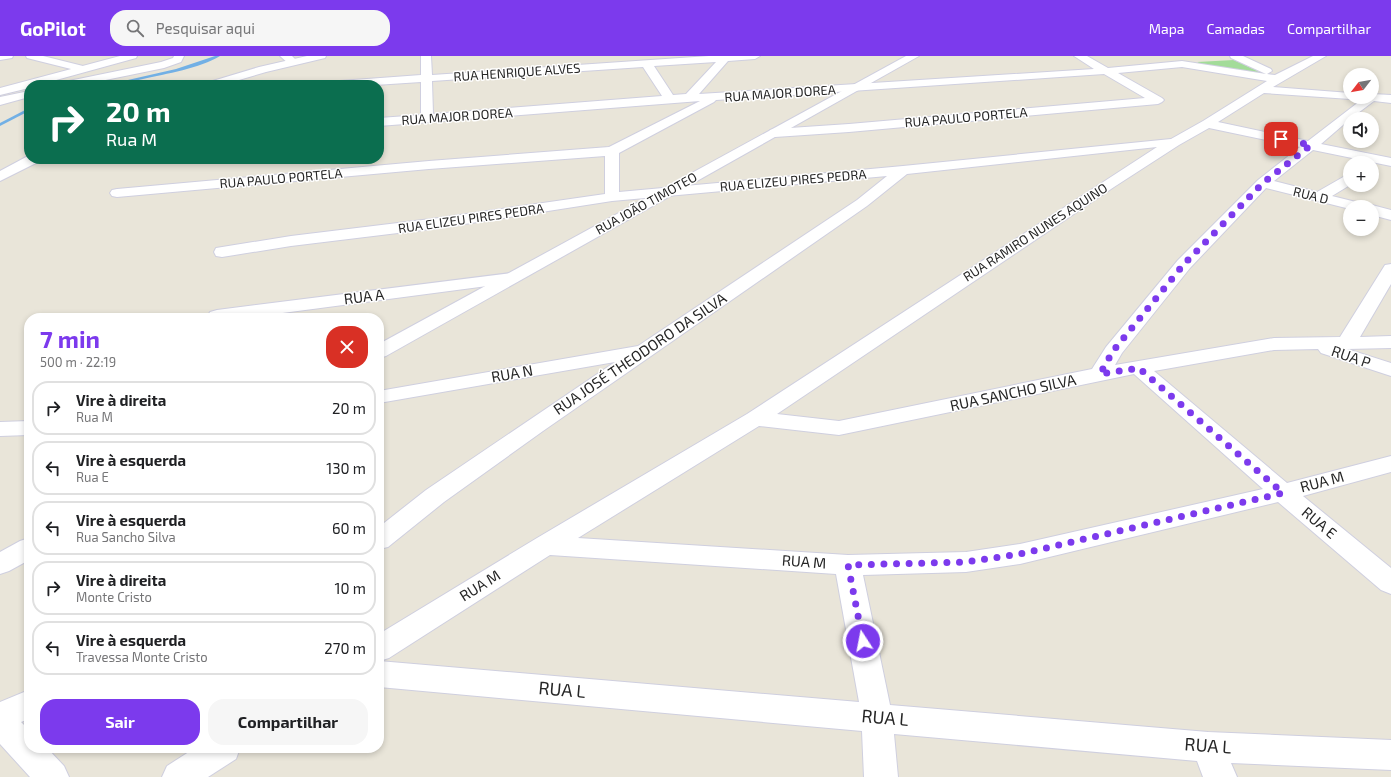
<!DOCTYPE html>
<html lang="pt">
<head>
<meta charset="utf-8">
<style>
	:root { --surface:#fff; --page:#f6f6f6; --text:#202124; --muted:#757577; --line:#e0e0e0; --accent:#7c3aed }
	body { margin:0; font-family:"Exo 2",sans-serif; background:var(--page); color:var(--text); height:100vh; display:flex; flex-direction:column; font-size:15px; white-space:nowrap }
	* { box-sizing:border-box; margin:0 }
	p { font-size:13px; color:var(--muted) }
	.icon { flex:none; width:22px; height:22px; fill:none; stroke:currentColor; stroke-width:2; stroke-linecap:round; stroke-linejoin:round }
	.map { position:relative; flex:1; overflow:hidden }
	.panel { position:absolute; left:24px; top:257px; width:360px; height:440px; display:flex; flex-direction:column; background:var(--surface); border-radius:16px; box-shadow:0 2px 6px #0003 }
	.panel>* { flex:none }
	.banner { position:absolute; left:24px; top:24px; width:360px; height:84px; border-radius:16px; box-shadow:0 2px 6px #0003; background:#0b6e4f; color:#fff; overflow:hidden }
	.needle { width:26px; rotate:239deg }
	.controls { position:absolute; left:1343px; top:12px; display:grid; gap:8px }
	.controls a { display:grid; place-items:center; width:36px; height:36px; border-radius:50%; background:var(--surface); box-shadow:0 2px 6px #0003; font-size:20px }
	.pin { position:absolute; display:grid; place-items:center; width:34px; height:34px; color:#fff; margin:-17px; border-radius:8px; box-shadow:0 2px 6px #0006 }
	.me { position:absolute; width:44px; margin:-22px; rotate:349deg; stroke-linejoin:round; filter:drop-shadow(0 0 3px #0008) }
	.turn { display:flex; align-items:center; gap:14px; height:84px; padding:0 16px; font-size:18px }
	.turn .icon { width:52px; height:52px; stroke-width:2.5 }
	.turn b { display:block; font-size:28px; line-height:34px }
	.round { display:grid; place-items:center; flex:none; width:42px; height:42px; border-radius:16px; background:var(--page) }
	.summary { display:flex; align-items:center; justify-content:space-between; height:68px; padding:0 16px }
	h1 { font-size:24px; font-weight:700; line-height:30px; color:var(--accent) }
	.button { display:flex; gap:8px; margin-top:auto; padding:8px 16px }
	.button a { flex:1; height:46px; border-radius:16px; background:var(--accent); color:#fff; font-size:16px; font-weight:700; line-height:46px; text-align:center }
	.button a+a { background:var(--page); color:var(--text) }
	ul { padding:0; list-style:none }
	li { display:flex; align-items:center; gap:12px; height:54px; margin:0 8px 6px; padding:0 8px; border:2px solid var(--line); border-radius:16px }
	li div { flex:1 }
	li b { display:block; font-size:15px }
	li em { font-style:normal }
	header { display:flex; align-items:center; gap:24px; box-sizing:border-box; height:56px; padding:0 20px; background:var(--accent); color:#fff }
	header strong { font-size:19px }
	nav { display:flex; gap:22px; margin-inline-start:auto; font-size:14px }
	.search { width:280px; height:36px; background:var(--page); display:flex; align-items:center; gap:10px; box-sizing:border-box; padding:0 14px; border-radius:16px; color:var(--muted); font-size:15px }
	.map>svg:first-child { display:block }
</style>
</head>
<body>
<header>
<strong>GoPilot</strong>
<div class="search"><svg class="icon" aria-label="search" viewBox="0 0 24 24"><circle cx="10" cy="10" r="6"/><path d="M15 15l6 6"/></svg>Pesquisar aqui</div>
<nav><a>Mapa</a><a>Camadas</a><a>Compartilhar</a></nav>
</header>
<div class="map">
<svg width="1391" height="721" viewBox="0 0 1391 721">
	<rect width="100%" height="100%" fill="#e9e5d9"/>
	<path fill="#a3dc99" d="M 1234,4 L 1264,18 L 1206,11 L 1197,6 Z"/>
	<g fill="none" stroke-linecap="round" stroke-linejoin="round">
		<g fill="#72b0e5" fill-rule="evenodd">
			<path d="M 215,0 L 220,0 C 200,12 166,18 143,23 C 131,26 119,29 106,29 L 176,13 Z"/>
			<path d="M 29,52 L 29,55 L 0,70 L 0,67 Z"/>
		</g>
		<g stroke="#cfcfdf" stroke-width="2">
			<g id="minor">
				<path d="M 0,0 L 13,0 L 12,2 L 0,4 Z"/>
				<path d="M 26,0 L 43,0 L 87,11 L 88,13 L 83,16 L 27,2 Z"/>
				<path d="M 174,0 L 184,0 L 181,6 L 164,12 L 81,29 L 58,29 L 64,26 L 161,6 L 173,2 Z"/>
				<path d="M 280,0 L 292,0 L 298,6 L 293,9 L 289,8 Z"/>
				<path d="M 421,0 L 431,0 L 432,19 L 709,0 L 760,0 L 755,3 L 728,5 L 699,38 L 1094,13 L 1074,0 L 1087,0 L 1108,12 L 1182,5 L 1266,18 L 1231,2 L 1230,0 L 1243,0 L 1271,13 L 1272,15 L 1267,18 L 1275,19 L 1313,0 L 1326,0 L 1273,31 L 1350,37 L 1350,41 L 1372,41 L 1372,38 L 1391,39 L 1391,47 L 1374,45 L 1350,63 L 1321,88 L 1391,102 L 1391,110 L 1313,94 L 1274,125 L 1317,136 L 1345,120 L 1350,119 L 1350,129 L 1332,140 L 1364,148 L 1367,151 L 1372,149 L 1391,154 L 1391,164 L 1372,159 L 1372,151 L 1350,151 L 1350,153 L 1266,132 L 1190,212 L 1122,297 L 1115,309 L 1274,282 L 1340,281 L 1385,209 L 1391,208 L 1391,228 L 1360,281 L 1391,280 L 1391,292 L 1347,293 L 1391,307 L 1391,320 L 1321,297 L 1318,293 L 1274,294 L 1154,315 L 1287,427 L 1391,400 L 1391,416 L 1303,440 L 1391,512 L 1391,538 L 1381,534 L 1278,446 L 1020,508 L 966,516 L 863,519 L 890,649 L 1208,676 L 1391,684 L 1391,714 L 1231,707 L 1237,721 L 1203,721 L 1197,705 L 894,678 L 898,721 L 864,721 L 862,675 L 379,631 L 379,578 L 537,482 L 747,358 L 1157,91 L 907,118 L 867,150 L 543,375 L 444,446 L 388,491 L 379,493 L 379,471 L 426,434 L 615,306 L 379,347 L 379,335 L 638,290 L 857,144 L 887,120 L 612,145 L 439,172 L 291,190 L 222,201 L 216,200 L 214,196 L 216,192 L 291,180 L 439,162 L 605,138 L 605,100 L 429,113 L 117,141 L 112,140 L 110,137 L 112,134 L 117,133 L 429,105 L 609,91 L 700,45 L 379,70 L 379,62 L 421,59 L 421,26 L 375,29 L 320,29 L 326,26 L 421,19 ZM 716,6 L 686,38 L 673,39 L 654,10 ZM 643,11 L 662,40 L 433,58 L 432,25 ZM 1182,11 L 1267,25 L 1203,65 L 1171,83 L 903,110 L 619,136 L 619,97 L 714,46 L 716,44 L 1104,18 L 1145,42 L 849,68 L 775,73 L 770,74 L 769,77 L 770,80 L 775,81 L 849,76 L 1158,48 L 1162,46 L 1164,44 L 1162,42 L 1118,17 ZM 1264,37 L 1350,43 L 1354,42 L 1360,45 L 1308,85 L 1218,66 ZM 1209,72 L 1300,91 L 1258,124 L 1178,204 L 1106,291 L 1092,313 L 839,365 L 777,358 L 1114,131 L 1179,89 ZM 1134,318 L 1263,433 L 1020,488 L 966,496 L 848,499 L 578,482 L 759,370 L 839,379 ZM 550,499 L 836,518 L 859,646 L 379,605 L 389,602 Z"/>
				<path d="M 29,35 L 29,41 L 0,49 L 0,41 Z"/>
				<path d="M 511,217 L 517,218 L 520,222 L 517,226 L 245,262 L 209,262 L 208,260 L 210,256 L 217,254 Z"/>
				<path d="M 29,365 L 29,379 L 0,380 L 0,366 Z"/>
				<path d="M 29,634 L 29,663 L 21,666 L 29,674 L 29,692 L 47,692 L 64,710 L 69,721 L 30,721 L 0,688 L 0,646 Z"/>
				<path d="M 195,692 L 240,692 L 236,703 L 208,721 L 162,721 L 167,710 Z"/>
			</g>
		</g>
		<g stroke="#cfcfdf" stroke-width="2">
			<g id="tertiary">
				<path d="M 906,0 L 919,0 L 386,300 L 379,302 L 379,288 Z"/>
				<path d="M 29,482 L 29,504 L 9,515 L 0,518 L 0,496 L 20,485 Z"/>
			</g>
		</g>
		<g stroke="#cfcfdf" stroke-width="2">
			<g id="secondary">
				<path d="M 120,0 L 137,0 L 136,2 L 38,29 L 29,29 L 29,32 L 0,39 L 0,32 Z"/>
				<path d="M 307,0 L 326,0 L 325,2 L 266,16 L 222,29 L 204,29 L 206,27 L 259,11 Z"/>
				<path d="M 28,100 L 29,103 L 40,103 L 38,106 L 0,125 L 0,115 Z"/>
			</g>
		</g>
		<use href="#minor" fill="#fff" fill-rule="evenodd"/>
		<use href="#tertiary" fill="#fff" fill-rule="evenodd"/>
		<use href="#secondary" fill="#fff" fill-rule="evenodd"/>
	</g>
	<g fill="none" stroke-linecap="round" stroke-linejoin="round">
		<path stroke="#7c3aed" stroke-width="7" stroke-dasharray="0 12.6" d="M 863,585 L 848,509 L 966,506 L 1020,498 L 1283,437 L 1139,312 L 1100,318 L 1113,295 L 1184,208 L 1263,127 L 1311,89 L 1281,83"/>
	</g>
	<g text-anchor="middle" stroke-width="3" stroke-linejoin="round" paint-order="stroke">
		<g font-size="13" fill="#272727" stroke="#fff">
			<text transform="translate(517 16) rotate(-4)" y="5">RUA HENRIQUE ALVES</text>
			<text transform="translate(780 37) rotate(-4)" y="5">RUA MAJOR DOREA</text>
			<text transform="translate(457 60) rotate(-4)" y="5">RUA MAJOR DOREA</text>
			<text transform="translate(966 61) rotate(-5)" y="5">RUA PAULO PORTELA</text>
			<text transform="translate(281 122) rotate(-5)" y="5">RUA PAULO PORTELA</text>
			<text transform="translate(793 124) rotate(-5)" y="5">RUA ELIZEU PIRES PEDRA</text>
			<text transform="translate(1311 139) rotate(14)" y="5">RUA D</text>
			<text transform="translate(646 147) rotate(-29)" y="5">RUA JOÃO TIMOTEO</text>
			<text transform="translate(471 162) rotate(-8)" y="5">RUA ELIZEU PIRES PEDRA</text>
			<text transform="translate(1035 176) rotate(-33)" y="5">RUA RAMIRO NUNES AQUINO</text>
		</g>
		<g font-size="15" fill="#272727" stroke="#fff">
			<text transform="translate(364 241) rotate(-7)" y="5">RUA A</text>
			<text transform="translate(640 298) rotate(-34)" y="5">RUA JOSÉ THEODORO DA SILVA</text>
			<text transform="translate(1351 301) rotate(19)" y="5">RUA P</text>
			<text transform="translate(512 318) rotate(-10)" y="5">RUA N</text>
			<text transform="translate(1013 337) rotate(-12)" y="5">RUA SANCHO SILVA</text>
			<text transform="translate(1322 426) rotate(-15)" y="5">RUA M</text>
			<text transform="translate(1319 467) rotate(40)" y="5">RUA E</text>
			<text transform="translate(804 506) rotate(4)" y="5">RUA M</text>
			<text transform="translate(480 530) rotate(-32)" y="5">RUA M</text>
		</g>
		<g font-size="18" fill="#272727" stroke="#fff">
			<text transform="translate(562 634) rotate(5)" y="6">RUA L</text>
			<text transform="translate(885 662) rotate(5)" y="6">RUA L</text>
			<text transform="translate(1208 690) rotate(4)" y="6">RUA L</text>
		</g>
	</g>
</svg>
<div class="controls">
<a><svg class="needle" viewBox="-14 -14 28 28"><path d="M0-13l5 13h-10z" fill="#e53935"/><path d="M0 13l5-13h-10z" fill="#757577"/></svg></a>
<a><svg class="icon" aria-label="sound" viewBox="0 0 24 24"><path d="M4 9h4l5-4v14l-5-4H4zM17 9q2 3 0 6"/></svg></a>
<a>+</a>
<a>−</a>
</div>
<div class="pin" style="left:1281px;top:83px;background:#d93025"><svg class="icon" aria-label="arrive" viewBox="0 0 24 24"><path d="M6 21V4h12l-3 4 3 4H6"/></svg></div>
<svg class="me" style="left:863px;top:585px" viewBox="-20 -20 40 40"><circle r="17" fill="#7c3aed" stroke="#fff" stroke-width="3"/><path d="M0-11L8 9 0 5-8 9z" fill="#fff"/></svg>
<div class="banner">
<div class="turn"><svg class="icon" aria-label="right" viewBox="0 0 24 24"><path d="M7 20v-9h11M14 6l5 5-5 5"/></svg><div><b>20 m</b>Rua M</div></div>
</div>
<section class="panel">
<div class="summary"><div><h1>7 min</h1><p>500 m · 22:19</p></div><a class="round" style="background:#d93025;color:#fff"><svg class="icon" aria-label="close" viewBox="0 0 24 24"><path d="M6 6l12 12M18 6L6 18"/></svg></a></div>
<ul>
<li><svg class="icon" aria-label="right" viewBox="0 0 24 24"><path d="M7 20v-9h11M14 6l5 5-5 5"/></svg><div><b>Vire à direita</b><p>Rua M</p></div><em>20 m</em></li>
<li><svg class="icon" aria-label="left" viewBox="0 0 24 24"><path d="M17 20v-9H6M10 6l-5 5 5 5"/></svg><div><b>Vire à esquerda</b><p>Rua E</p></div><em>130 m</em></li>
<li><svg class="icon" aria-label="left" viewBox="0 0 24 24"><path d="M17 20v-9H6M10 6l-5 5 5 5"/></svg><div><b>Vire à esquerda</b><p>Rua Sancho Silva</p></div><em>60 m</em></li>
<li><svg class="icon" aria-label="right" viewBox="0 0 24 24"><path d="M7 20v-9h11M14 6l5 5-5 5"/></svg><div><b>Vire à direita</b><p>Monte Cristo</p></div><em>10 m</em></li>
<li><svg class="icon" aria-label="left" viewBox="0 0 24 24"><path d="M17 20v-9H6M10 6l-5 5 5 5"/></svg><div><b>Vire à esquerda</b><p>Travessa Monte Cristo</p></div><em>270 m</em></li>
</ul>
<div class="button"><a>Sair</a><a>Compartilhar</a></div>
</section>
</div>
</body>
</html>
